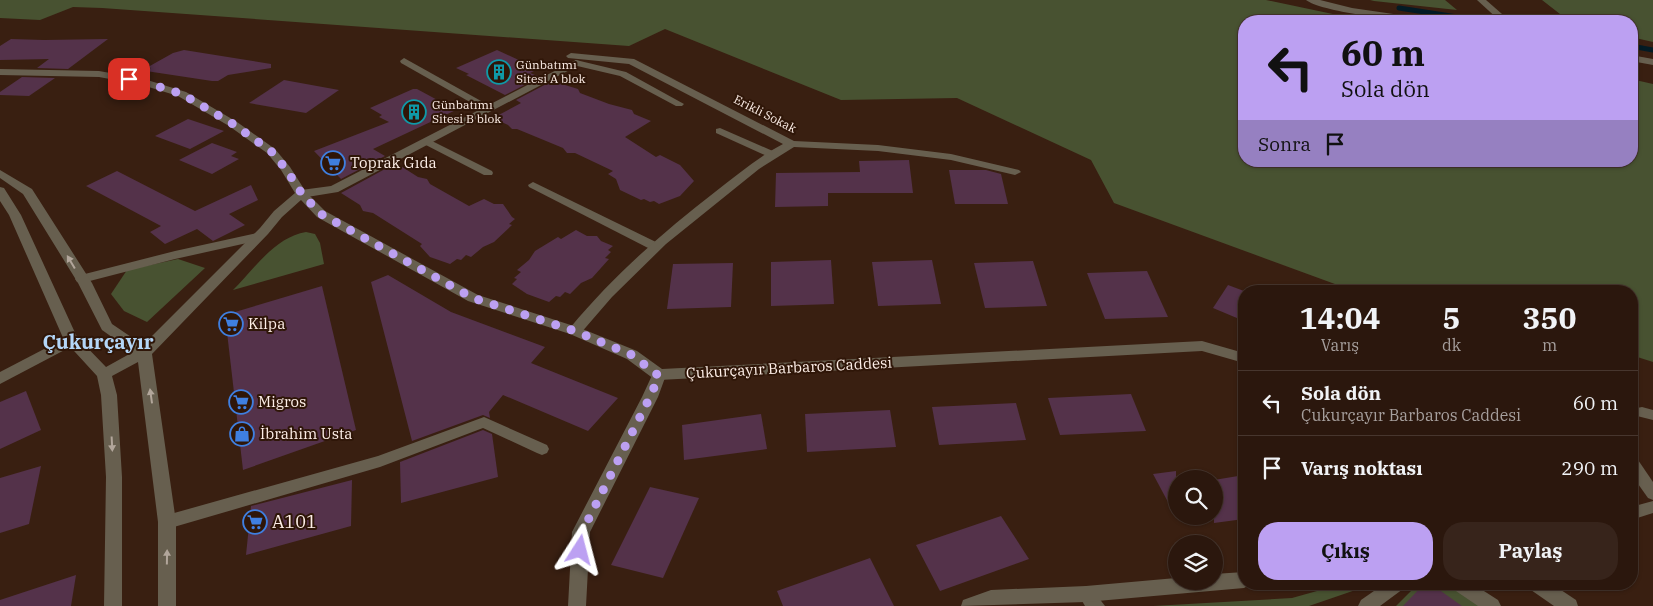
<!DOCTYPE html>
<html lang="tr">
<head>
<meta charset="utf-8">
<style>
	:root { --surface:#2b170d; --page:#37241b; --text:#f1f3f6; --muted:#a69f9d; --line:#47362e; --accent:#bca0f2 }
	body { margin:0; font-family:"IBM Plex Serif",serif; background:var(--page); color:var(--text); height:100vh; display:flex; flex-direction:column; font-size:19px; white-space:nowrap }
	* { box-sizing:border-box; margin:0 }
	p { font-size:16px; color:var(--muted) }
	.icon { flex:none; width:28px; height:28px; fill:none; stroke:currentColor; stroke-width:2; stroke-linecap:round; stroke-linejoin:round }
	.map { position:relative; flex:1; overflow:hidden }
	.sheet { position:absolute; left:1238px; top:285px; width:400px; height:305px; display:flex; flex-direction:column; background:var(--surface); border-radius:20px; box-shadow:0 1px 4px #0004,0 0 0 1px var(--line) }
	.sheet>* { flex:none }
	.banner { position:absolute; left:1238px; top:15px; width:400px; height:152px; border-radius:20px; box-shadow:0 1px 4px #0004,0 0 0 1px var(--line); background:#bca0f2; color:#111; overflow:hidden }
	.fabs { position:absolute; left:1168px; top:470px; display:grid; gap:10px }
	.fabs a { display:grid; place-items:center; width:55px; height:55px; border-radius:50%; background:var(--surface); box-shadow:0 1px 4px #0004,0 0 0 1px var(--line); font-size:25px }
	.pin { position:absolute; display:grid; place-items:center; width:42px; height:42px; color:#fff; margin:-21px; border-radius:10px; box-shadow:0 2px 8px #0006 }
	.me { position:absolute; width:55px; margin:-28px; rotate:9deg; stroke-linejoin:round; filter:drop-shadow(0 0 4px #0008) }
	.turn { display:flex; align-items:center; gap:18px; height:105px; padding:0 20px; font-size:22px }
	.turn .icon { width:65px; height:65px; stroke-width:2.5 }
	.turn b { display:block; font-size:35px; line-height:42px }
	.then { display:flex; align-items:center; height:48px; padding:0 20px; background:#0003; gap:10px; font-size:19px }
	.eta { display:flex; justify-content:space-evenly; align-items:center; height:85px; text-align:center }
	.eta b { font-size:30px; font-weight:700; line-height:35px }
	.button { display:flex; gap:10px; margin-top:auto; padding:10px 20px }
	.button a { flex:1; height:58px; border-radius:20px; background:var(--accent); color:#111; font-size:20px; font-weight:700; line-height:58px; text-align:center }
	.button a+a { background:var(--page); color:var(--text) }
	ul { padding:0; list-style:none }
	li { display:flex; align-items:center; gap:15px; height:65px; padding:0 20px; border-top:1px solid var(--line) }
	li div { flex:1 }
	li b { display:block; font-size:19px }
	li em { font-style:normal }
	.map>svg:first-child { display:block }
</style>
</head>
<body>
<div class="map">
<svg width="1653" height="606" viewBox="0 0 1653 606">
	<rect width="100%" height="100%" fill="#391f11"/>
	<g fill="#485231">
		<path d="M 0,0 L 1266,0 L 1366,21 L 1244,21 L 1244,161 L 1631,161 L 1631,79 L 1653,84 L 1653,362 L 1631,355 L 1631,291 L 1354,291 L 1114,203 L 1091,160 L 957,98 L 841,100 L 665,29 L 629,46 L 102,8 L 73,7 L 40,20 L 0,18 Z"/>
		<path d="M 1370,0 L 1445,0 L 1457,10 L 1374,1 Z"/>
		<path d="M 1542,0 L 1653,0 L 1653,42 L 1631,37 L 1631,21 L 1569,21 Z"/>
		<path d="M 306,232 L 315,234 L 320,243 L 324,264 L 233,290 C 254,269 275,237 306,232 Z"/>
		<path d="M 178,259 L 205,268 L 147,322 L 124,311 L 111,294 L 127,270 Z"/>
		<path d="M 1342,584 L 1373,584 L 1309,606 L 1153,606 L 1292,598 Z"/>
		<path d="M 1418,584 L 1450,584 L 1482,606 L 1396,606 Z"/>
	</g>
	<g fill="none" stroke-linecap="round" stroke-linejoin="round">
		<g stroke="#031b25" stroke-width="5">
			<path d="M 1399,8 L 1483,21"/>
			<path d="M 1631,46 L 1653,50"/>
		</g>
	</g>
	<g fill="#54324a">
		<path d="M 11,39 L 44,40 L 108,39 L 68,69 L 37,68 L 49,59 L 0,60 L 0,46 Z"/>
		<path d="M 184,50 L 271,64 L 271,68 L 228,75 L 218,81 L 212,81 L 146,71 L 151,68 L 148,67 L 173,53 Z"/>
		<path d="M 497,50 L 538,69 L 530,73 L 540,77 L 505,95 L 466,75 L 469,74 L 456,68 Z"/>
		<path d="M 22,77 L 55,78 L 29,96 L 0,95 L 0,92 Z"/>
		<path d="M 284,80 L 339,90 L 306,113 L 249,103 Z"/>
		<path d="M 552,81 L 578,89 L 580,93 L 609,104 L 632,110 L 634,114 L 651,121 L 625,137 L 656,157 L 660,155 L 680,165 L 694,181 L 680,196 L 659,204 L 654,201 L 650,202 L 644,199 L 641,200 L 620,190 L 616,179 L 608,174 L 613,171 L 575,153 L 567,153 L 563,148 L 517,129 L 512,129 L 508,125 L 493,118 L 521,103 L 516,100 Z"/>
		<path d="M 413,89 L 417,89 L 456,110 L 373,149 L 385,156 L 341,179 L 314,151 L 389,122 L 379,117 L 382,115 L 370,108 Z"/>
		<path d="M 188,119 L 224,131 L 190,149 L 155,136 Z"/>
		<path d="M 212,143 L 237,152 L 231,156 L 239,159 L 212,174 L 179,160 Z"/>
		<path d="M 909,160 L 913,193 L 828,193 L 828,206 L 775,207 L 776,173 L 860,172 L 859,161 Z"/>
		<path d="M 396,163 L 418,177 L 427,179 L 430,184 L 469,206 L 484,199 L 494,204 L 503,204 L 512,217 L 515,219 L 509,224 L 512,225 L 494,242 L 483,247 L 471,257 L 466,255 L 461,260 L 457,259 L 450,264 L 430,257 L 420,246 L 422,244 L 373,213 L 363,211 L 360,205 L 341,193 Z"/>
		<path d="M 949,170 L 986,170 L 1001,174 L 1008,204 L 955,204 Z"/>
		<path d="M 117,171 L 195,211 L 251,185 L 258,200 L 229,214 L 245,225 L 213,241 L 197,229 L 165,244 L 150,232 L 161,226 L 86,186 Z"/>
		<path d="M 576,230 L 587,236 L 597,236 L 601,241 L 613,246 L 608,250 L 611,252 L 605,258 L 609,259 L 592,278 L 581,283 L 570,294 L 565,292 L 560,297 L 556,296 L 549,302 L 527,294 L 512,284 L 517,279 L 514,278 L 521,272 L 517,270 L 529,260 L 535,251 L 558,237 L 561,239 Z"/>
		<path d="M 831,260 L 834,304 L 771,306 L 771,262 Z"/>
		<path d="M 932,260 L 941,304 L 878,306 L 872,262 Z"/>
		<path d="M 1033,261 L 1047,306 L 985,308 L 974,263 Z"/>
		<path d="M 733,263 L 731,307 L 667,309 L 673,264 Z"/>
		<path d="M 1147,271 L 1168,317 L 1105,319 L 1087,273 Z"/>
		<path d="M 388,275 L 451,312 L 545,347 L 531,363 L 618,398 L 588,431 L 503,395 L 489,412 L 490,418 L 483,415 L 412,441 L 371,282 Z"/>
		<path d="M 1228,285 L 1244,291 L 1244,321 L 1213,308 Z"/>
		<path d="M 322,286 L 356,430 L 243,470 L 225,315 Z"/>
		<path d="M 26,391 L 41,430 L 0,449 L 0,402 Z"/>
		<path d="M 1131,394 L 1146,431 L 1060,435 L 1048,398 Z"/>
		<path d="M 1016,403 L 1026,440 L 939,445 L 932,407 Z"/>
		<path d="M 890,410 L 896,447 L 807,452 L 805,414 Z"/>
		<path d="M 761,414 L 767,449 L 684,460 L 682,425 Z"/>
		<path d="M 483,430 L 492,434 L 498,477 L 401,503 L 400,462 Z"/>
		<path d="M 41,466 L 29,524 L 0,533 L 0,478 Z"/>
		<path d="M 1176,471 L 1176,517 L 1153,474 Z"/>
		<path d="M 1244,475 L 1244,519 L 1214,523 L 1214,480 Z"/>
		<path d="M 352,480 L 351,526 L 246,555 L 251,506 Z"/>
		<path d="M 650,487 L 699,498 L 663,578 L 611,565 Z"/>
		<path d="M 1001,516 L 1029,559 L 940,591 L 916,545 Z"/>
		<path d="M 870,558 L 894,606 L 783,606 L 777,591 Z"/>
		<path d="M 76,575 L 71,606 L 0,606 L 0,600 Z"/>
		<path d="M 1424,584 L 1431,584 L 1462,606 L 1403,606 Z"/>
	</g>
	<g fill="none" stroke-linecap="round" stroke-linejoin="round">
		<g fill="#675f4f" fill-rule="evenodd">
			<path d="M 404,58 L 490,106 L 492,108 L 487,111 L 484,110 L 401,63 L 400,61 Z"/>
			<path d="M 576,60 L 626,72 L 684,104 L 682,106 L 676,106 L 620,76 L 573,65 L 572,63 Z"/>
			<path d="M 720,128 L 775,152 L 776,154 L 771,157 L 767,156 L 716,133 L 716,129 Z"/>
			<path d="M 426,138 L 492,171 L 493,173 L 492,175 L 484,175 L 422,143 L 421,141 Z"/>
			<path d="M 533,182 L 660,244 L 662,247 L 656,251 L 652,250 L 529,187 L 528,185 Z"/>
			<path d="M 1642,407 L 1653,410 L 1653,420 L 1637,416 L 1635,412 L 1637,408 Z"/>
			<path d="M 484,417 L 547,445 L 549,449 L 547,453 L 542,455 L 537,453 L 483,428 L 380,467 L 167,529 L 161,527 L 159,522 L 161,517 L 167,515 L 378,456 Z"/>
			<path d="M 1631,455 L 1636,457 L 1653,482 L 1653,500 L 1648,498 L 1631,474 Z"/>
			<path d="M 1653,501 L 1653,513 L 1631,520 L 1631,507 Z"/>
			<path d="M 1384,584 L 1405,584 L 1403,589 L 1380,606 L 1358,606 L 1361,600 Z"/>
			<path d="M 1451,584 L 1473,584 L 1498,600 L 1501,606 L 1478,606 L 1453,589 Z"/>
			<path d="M 1086,586 L 1092,589 L 1105,606 L 1085,606 L 1078,594 L 1080,589 Z"/>
		</g>
		<g fill="#675f4f" fill-rule="evenodd">
			<path d="M 1306,0 L 1320,0 L 1352,8 L 1421,18 L 1426,21 C 1404,22 1321,12 1306,0 Z"/>
			<path d="M 571,53 L 634,59 L 794,141 L 878,145 L 951,154 L 1019,170 L 1021,172 L 1015,175 L 951,160 L 878,151 L 794,147 L 759,169 L 666,244 L 612,297 L 580,334 L 570,334 L 568,331 L 570,328 C 613,276 662,233 715,192 C 737,175 758,157 783,144 L 629,64 L 568,58 L 566,56 Z"/>
			<path d="M 576,60 L 579,61 L 579,65 L 338,192 L 301,198 L 295,194 L 301,190 L 331,186 Z"/>
			<path d="M 257,233 L 263,237 L 261,240 L 175,259 L 82,283 L 77,282 L 75,279 L 77,276 L 175,251 Z"/>
			<path d="M 71,335 L 76,336 L 78,340 L 76,344 L 0,384 L 0,372 Z"/>
			<path d="M 659,370 L 664,371 L 666,375 L 658,397 L 590,532 L 586,606 L 568,606 L 572,532 L 642,397 L 654,371 Z"/>
			<path d="M 1244,572 L 1244,584 L 1251,584 L 1244,588 L 1086,602 L 961,606 L 963,600 L 991,590 L 1086,586 L 1176,578 L 1176,581 L 1214,581 L 1214,574 Z"/>
		</g>
		<g fill="#675f4f" fill-rule="evenodd">
			<path d="M 1477,0 L 1486,0 L 1510,21 L 1500,21 Z"/>
			<path d="M 1631,55 L 1653,59 L 1653,65 L 1631,61 Z"/>
			<path d="M 0,69 L 99,71 L 144,79 L 186,92 L 237,122 L 275,149 L 290,167 L 306,192 L 325,211 L 478,295 L 580,328 L 637,351 L 662,369 L 1202,341 L 1244,353 L 1244,363 L 1202,351 L 659,380 L 654,379 L 627,359 L 570,334 L 468,301 L 317,217 L 301,200 L 282,217 L 268,234 L 152,354 L 176,522 L 176,606 L 158,606 L 158,522 L 138,362 L 112,376 L 117,395 L 122,477 L 122,606 L 104,606 L 106,477 L 101,395 L 97,376 L 64,340 L 9,215 L 0,201 L 0,187 L 4,188 L 21,215 L 77,337 L 106,367 L 133,352 L 102,330 L 78,283 L 23,194 L 0,178 L 0,170 L 32,189 L 92,283 L 112,324 L 143,345 L 260,228 L 274,211 L 295,193 L 281,170 L 267,153 L 229,126 L 178,96 L 142,85 L 99,77 L 0,75 Z"/>
			<path d="M 1529,584 L 1552,584 L 1576,600 L 1578,606 L 1554,606 L 1531,590 Z"/>
		</g>
	</g>
	<defs><path id="oneway-solid" d="M-6-.8H1V-3.2L6.5 0L1 3.2V.8H-6Z" transform="scale(1.25)"/></defs>
	<g fill="#b2a69b">
		<use href="#oneway-solid" transform="translate(71 262) rotate(-121)"/>
		<use href="#oneway-solid" transform="translate(151 396) rotate(-98)"/>
		<use href="#oneway-solid" transform="translate(112 444) rotate(87)"/>
		<use href="#oneway-solid" transform="translate(167 557) rotate(-89)"/>
	</g>
	<g fill="none" stroke-linecap="round" stroke-linejoin="round">
		<path stroke="#bca0f2" stroke-width="9" stroke-dasharray="0 16.2" d="M 129,79 L 144,82 L 182,94 L 233,124 L 271,151 L 286,169 L 302,194 L 321,214 L 473,298 L 575,331 L 632,355 L 659,376 L 650,397 L 582,532 L 580,550"/>
	</g>
	<defs>
		<g id="building-ring" transform="scale(1.25)"><circle r="9.5" fill="#2f1608" stroke="#0f9aa8" stroke-width="1.5"/><path d="M-4-6H4V6H1V3H-1V6H-4ZM-2.5-4.3h1.7v1.8h-1.7ZM.8-4.3h1.7v1.8H.8ZM-2.5-1h1.7V.8h-1.7ZM.8-1h1.7V.8H.8Z" fill="#0f9aa8"/></g>
		<g id="supermarket-ring" transform="scale(1.25)"><circle r="9.5" fill="#2f1608" stroke="#3f7fe0" stroke-width="1.5"/><path d="M-6-5.5h2.5l.6 2H6L4.5 2H-2.5L-4.4-4H-6ZM-1.5 3.2a1.3 1.3 0 1 0 .1 0ZM3 3.2a1.3 1.3 0 1 0 .1 0Z" fill="#3f7fe0"/></g>
		<g id="shop-ring" transform="scale(1.25)"><circle r="9.5" fill="#2f1608" stroke="#3f7fe0" stroke-width="1.5"/><path d="M-5-2.5h2.3a2.7 3.5 0 0 1 5.4 0H5L5.5 6h-11ZM-1.5-2.5h3a1.5 2.3 0 0 0-3 0Z" fill="#3f7fe0"/></g>
	</defs>
	<g fill-rule="evenodd">
		<use href="#building-ring" x="499" y="72"/>
		<use href="#building-ring" x="414" y="112"/>
		<use href="#supermarket-ring" x="333" y="163"/>
		<use href="#supermarket-ring" x="231" y="324"/>
		<use href="#supermarket-ring" x="241" y="402"/>
		<use href="#shop-ring" x="242" y="434"/>
		<use href="#supermarket-ring" x="255" y="522"/>
	</g>
	<g text-anchor="middle" stroke-width="4" stroke-linejoin="round" paint-order="stroke">
		<g font-size="12" fill="#fdeee7" stroke="#2f1608" text-anchor="start">
			<text x="516" y="69">Günbatımı<tspan x="516" dy="14">Sitesi A blok</tspan></text>
			<text x="432" y="109">Günbatımı<tspan x="432" dy="14">Sitesi B blok</tspan></text>
		</g>
		<g font-size="12" fill="#fdeee7" stroke="#2f1608">
			<text transform="translate(765 114) rotate(27)" y="4">Erikli Sokak</text>
		</g>
		<g font-size="15" fill="#fdeee7" stroke="#2f1608" text-anchor="start">
			<text x="350" y="168">Toprak Gıda</text>
			<text x="248" y="329">Kilpa</text>
			<text x="258" y="407">Migros</text>
			<text x="260" y="439">İbrahim Usta</text>
		</g>
		<g font-size="15" fill="#fdeee7" stroke="#2f1608">
			<text transform="translate(789 368) rotate(-3)" y="5">Çukurçayır Barbaros Caddesi</text>
		</g>
		<g font-size="18" fill="#fdeee7" stroke="#2f1608" text-anchor="start">
			<text x="272" y="528">A101</text>
		</g>
		<g font-size="20" font-weight="bold" fill="#b4d6f8" stroke="#2f1608">
			<text x="98" y="349">Çukurçayır</text>
		</g>
	</g>
</svg>
<div class="fabs">
<a><svg class="icon" aria-label="search" viewBox="0 0 24 24"><circle cx="10" cy="10" r="6"/><path d="M15 15l6 6"/></svg></a>
<a><svg class="icon" aria-label="layers" viewBox="0 0 24 24"><path d="M12 4l9 5-9 5-9-5zM3 14l9 5 9-5"/></svg></a>
</div>
<div class="pin" style="left:129px;top:79px;background:#d93025"><svg class="icon" aria-label="arrive" viewBox="0 0 24 24"><path d="M6 21V4h12l-3 4 3 4H6"/></svg></div>
<svg class="me" style="left:580px;top:550px" viewBox="-20 -20 40 40"><path d="M0-17L14 15 0 8-14 15z" fill="#bca0f2" stroke="#fff" stroke-width="4"/></svg>
<div class="banner">
<div class="turn"><svg class="icon" aria-label="left" viewBox="0 0 24 24"><path d="M17 20v-9H6M10 6l-5 5 5 5"/></svg><div><b>60 m</b>Sola dön</div></div>
<div class="then">Sonra<svg class="icon" aria-label="arrive" viewBox="0 0 24 24"><path d="M6 21V4h12l-3 4 3 4H6"/></svg></div>
</div>
<section class="sheet">
<div class="eta">
<div><b>14:04</b><p>Varış</p></div>
<div><b>5</b><p>dk</p></div>
<div><b>350</b><p>m</p></div>
</div>
<ul>
<li><svg class="icon" aria-label="left" viewBox="0 0 24 24"><path d="M17 20v-9H6M10 6l-5 5 5 5"/></svg><div><b>Sola dön</b><p>Çukurçayır Barbaros Caddesi</p></div><em>60 m</em></li>
<li><svg class="icon" aria-label="arrive" viewBox="0 0 24 24"><path d="M6 21V4h12l-3 4 3 4H6"/></svg><div><b>Varış noktası</b></div><em>290 m</em></li>
</ul>
<div class="button"><a>Çıkış</a><a>Paylaş</a></div>
</section>
</div>
</body>
</html>
